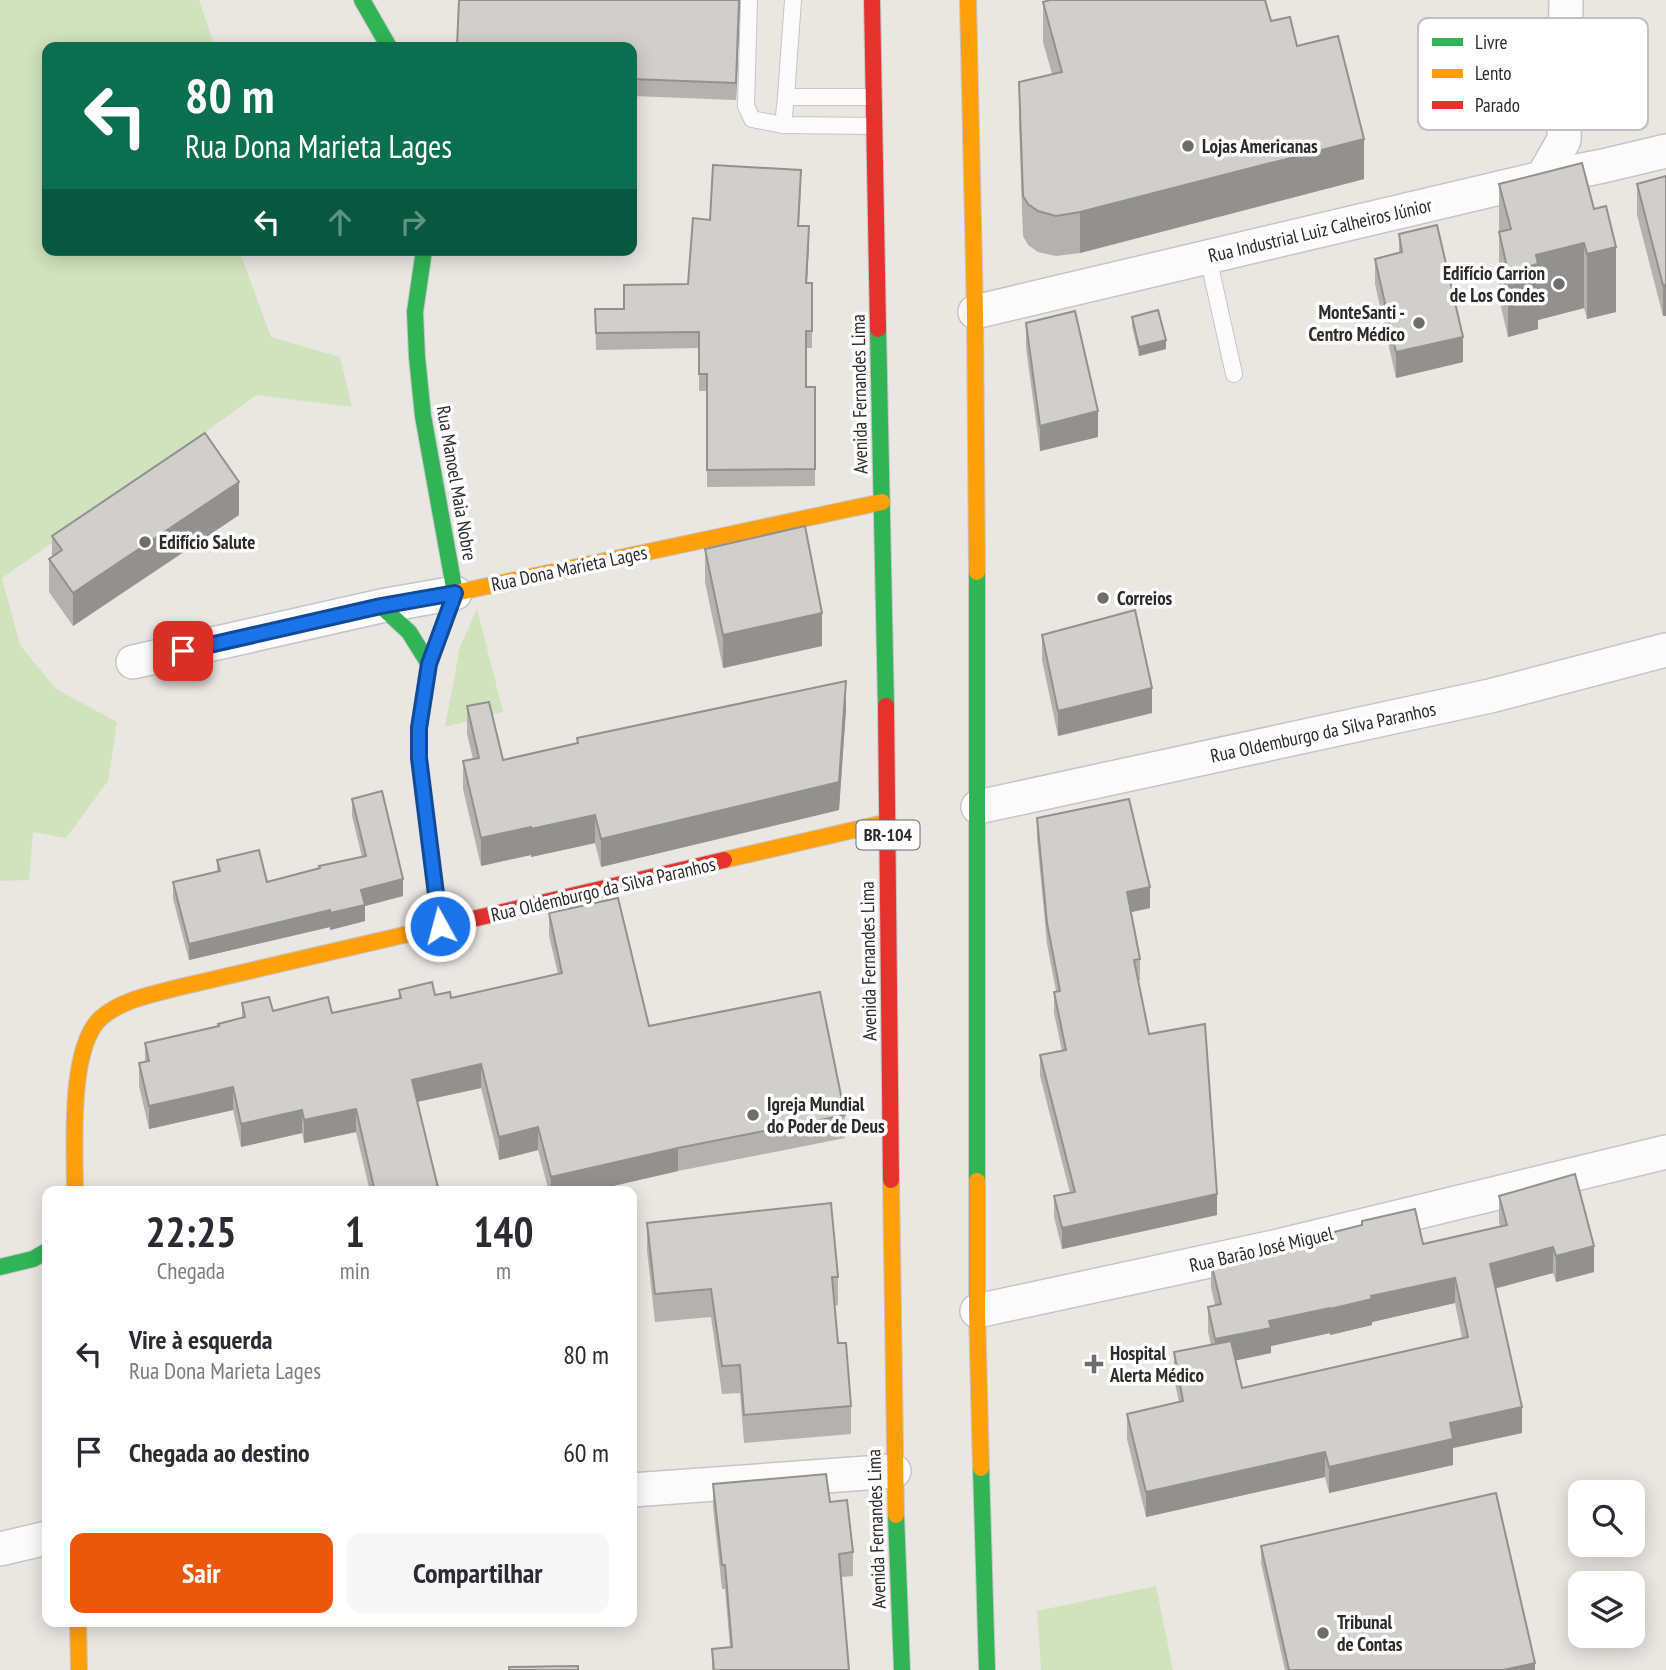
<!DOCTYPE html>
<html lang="pt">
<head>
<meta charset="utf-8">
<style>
	:root { --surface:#fff; --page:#f7f7f7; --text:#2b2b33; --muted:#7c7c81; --accent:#ea580c }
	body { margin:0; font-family:"PT Sans Narrow",sans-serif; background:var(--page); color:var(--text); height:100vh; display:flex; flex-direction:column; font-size:26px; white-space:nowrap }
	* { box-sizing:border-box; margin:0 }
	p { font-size:23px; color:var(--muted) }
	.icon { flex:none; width:38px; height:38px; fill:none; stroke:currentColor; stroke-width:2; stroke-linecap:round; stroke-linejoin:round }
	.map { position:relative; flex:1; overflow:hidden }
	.sheet { position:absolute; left:42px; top:1186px; width:595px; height:441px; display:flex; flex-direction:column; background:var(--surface); border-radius:14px; box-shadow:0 4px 18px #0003 }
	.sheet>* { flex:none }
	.banner { position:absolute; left:42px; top:42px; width:595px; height:214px; border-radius:14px; box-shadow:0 4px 18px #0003; background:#0b6e4f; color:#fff; overflow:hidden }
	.tools { position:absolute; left:1568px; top:1480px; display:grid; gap:14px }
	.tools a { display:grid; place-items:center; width:77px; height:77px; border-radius:14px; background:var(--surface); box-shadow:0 4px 18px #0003; font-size:35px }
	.pin { position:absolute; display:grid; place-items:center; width:60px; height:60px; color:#fff; margin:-30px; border-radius:14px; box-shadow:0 4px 10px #0006 }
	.me { position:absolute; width:77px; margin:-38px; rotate:353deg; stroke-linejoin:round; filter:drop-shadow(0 0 5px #0008) }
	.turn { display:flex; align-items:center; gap:24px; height:147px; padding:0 28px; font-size:32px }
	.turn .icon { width:91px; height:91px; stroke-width:2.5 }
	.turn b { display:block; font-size:49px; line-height:60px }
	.lanes { display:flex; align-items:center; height:66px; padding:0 28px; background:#0003; justify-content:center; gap:35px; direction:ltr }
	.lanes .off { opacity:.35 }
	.eta { display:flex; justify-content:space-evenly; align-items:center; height:119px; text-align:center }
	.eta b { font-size:42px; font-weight:800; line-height:49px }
	.button { display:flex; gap:14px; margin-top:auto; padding:14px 28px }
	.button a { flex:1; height:80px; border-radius:14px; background:var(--accent); color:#fff; font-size:28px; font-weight:800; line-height:80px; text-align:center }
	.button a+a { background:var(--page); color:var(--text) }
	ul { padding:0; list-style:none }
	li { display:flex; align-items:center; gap:21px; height:98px; padding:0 28px }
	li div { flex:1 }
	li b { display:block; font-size:26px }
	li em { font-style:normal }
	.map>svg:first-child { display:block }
</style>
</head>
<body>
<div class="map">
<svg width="1666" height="1670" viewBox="0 0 1666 1670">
	<rect width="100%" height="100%" fill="#eae6e2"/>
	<g fill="#d0e3bd">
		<path d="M 0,0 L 199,0 L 215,47 L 47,47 L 47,250 L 239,250 L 271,337 L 340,357 L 352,407 L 256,395 L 105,506 L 2,578 L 20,645 L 56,689 L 117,722 L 108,781 L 66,838 L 33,832 L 29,880 L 0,881 Z"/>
		<path d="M 477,609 L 503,712 L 445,727 L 460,647 Z"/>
		<path d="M 1156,1586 L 1173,1670 L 1041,1670 L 1037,1611 Z"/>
	</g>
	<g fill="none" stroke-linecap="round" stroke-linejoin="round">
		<g stroke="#c6c5c5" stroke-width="18">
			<g id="lane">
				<path d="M 749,0 L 746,106 L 752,119 L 783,125"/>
				<path d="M 793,0 L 786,97 L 874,97"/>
				<path d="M 786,97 L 783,125 L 874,126"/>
				<path d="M 1208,257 L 1234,374"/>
			</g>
		</g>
		<g stroke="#c6c5c5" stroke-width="36">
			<g id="street">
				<path d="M 1542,178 L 1564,140 L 1566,0"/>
				<path d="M 975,312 L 1542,178 L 1603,166 L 1666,151"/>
				<path d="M 133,662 L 381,606 L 455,593"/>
				<path d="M 978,807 L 1490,696 L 1666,650"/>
				<path d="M 977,1311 L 1274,1247 L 1666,1152"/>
				<path d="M 632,1490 L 894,1471"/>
				<path d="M 0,1549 L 47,1538"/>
			</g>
		</g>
		<g stroke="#c6c5c5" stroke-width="18">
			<g id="fast">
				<path d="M 362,0 L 389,47"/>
				<path d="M 878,329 L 886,706"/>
				<path d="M 977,572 L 977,1181"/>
				<path d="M 381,606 L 409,632 L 429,664"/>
				<path d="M 423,793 L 419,758 L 419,728 L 429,664 L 455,593 L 423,416 L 417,357 L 415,312 L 424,250"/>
				<path d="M 0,1267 L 33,1259 L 47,1251"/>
				<path d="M 981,1468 L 987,1670"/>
				<path d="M 896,1515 L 902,1670"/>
			</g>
		</g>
		<g stroke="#c6c5c5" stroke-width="18">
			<g id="slow">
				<path d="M 968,0 L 975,312 L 977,572"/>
				<path d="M 455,593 L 882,502"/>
				<path d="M 423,793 L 440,926"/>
				<path d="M 724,860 L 888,822"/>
				<path d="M 891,1180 L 896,1515"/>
				<path d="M 977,1181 L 977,1311 L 981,1468"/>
				<path d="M 75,1192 C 75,1150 68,1047 101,1018 C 121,1000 151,995 176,988 L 477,918"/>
				<path d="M 78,1622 L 79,1670"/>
			</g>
		</g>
		<g stroke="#c6c5c5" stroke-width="18">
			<g id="jam">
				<path d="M 872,0 L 878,329"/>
				<path d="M 886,706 L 891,1180"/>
				<path d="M 477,918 L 724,860"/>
			</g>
		</g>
		<use href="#lane" stroke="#fcfbfb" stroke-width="16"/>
		<use href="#street" stroke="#fcfbfb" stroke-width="33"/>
		<use href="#fast" stroke="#30b455" stroke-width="16"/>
		<use href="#slow" stroke="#ff9f0a" stroke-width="16"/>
		<use href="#jam" stroke="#e5322d" stroke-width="16"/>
	</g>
	<g fill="#b4b2af" fill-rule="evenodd">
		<path d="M 459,0 L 740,0 L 736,100 L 632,96 L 632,47 Z"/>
		<path d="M 1043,2 L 1271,21 L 1297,46 L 1364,179 L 1080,253 L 1056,256 L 1038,252 L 1028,245 L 1023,236 L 1019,123 L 1019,82 L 1052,74 L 1043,42 Z"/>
		<path d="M 1582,163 L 1616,312 L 1587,319 L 1584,308 L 1538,320 L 1538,329 L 1508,337 L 1499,298 L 1499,184 Z"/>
		<path d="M 1666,176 L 1663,316 L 1637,215 L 1637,184 Z"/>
		<path d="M 801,187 L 799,226 L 809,243 L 807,283 L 812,283 L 812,348 L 806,348 L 806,387 L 815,387 L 815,486 L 707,487 L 707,391 L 699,391 L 699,348 L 596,350 L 595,309 L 624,309 L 688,284 L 710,220 Z"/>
		<path d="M 1399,234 L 1463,362 L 1396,378 L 1375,284 L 1375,259 L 1399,253 Z"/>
		<path d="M 1132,317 L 1166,349 L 1139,356 L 1132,326 Z"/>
		<path d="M 1026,323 L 1098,437 L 1040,451 L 1026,348 Z"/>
		<path d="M 239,515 L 73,626 L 49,592 L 49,559 L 52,557 L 52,536 Z"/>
		<path d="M 705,549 L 822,646 L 723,668 L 705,582 Z"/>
		<path d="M 1042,635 L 1152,713 L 1058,736 L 1042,660 Z"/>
		<path d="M 467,706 L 503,760 L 577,743 L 577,738 L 846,709 L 839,810 L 601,867 L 595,843 L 531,857 L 531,855 L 481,866 L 463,789 L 463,761 L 473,759 L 467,734 Z"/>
		<path d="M 352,799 L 403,896 L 365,906 L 365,921 L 330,930 L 330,927 L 189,960 L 173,899 L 173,882 L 217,871 L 217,860 L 267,882 L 362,857 L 352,816 Z"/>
		<path d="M 1037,818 L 1150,908 L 1131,912 L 1140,959 L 1140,980 L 1138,980 L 1149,1034 L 1217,1215 L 1062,1249 L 1054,1217 L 1054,1196 L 1070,1193 L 1040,1076 L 1040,1055 L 1062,1051 L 1054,1013 L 1054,992 L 1056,991 L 1047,944 L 1037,839 Z"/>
		<path d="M 549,913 L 649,1026 L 845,1115 L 845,1138 L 678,1171 L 587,1192 L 549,1192 L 538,1150 L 499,1160 L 481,1088 L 417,1102 L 439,1192 L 370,1192 L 356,1132 L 304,1143 L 302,1133 L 241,1147 L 233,1110 L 149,1129 L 139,1086 L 139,1063 L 145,1062 L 145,1043 L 218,1026 L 242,1018 L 242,1003 L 273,1011 L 332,1013 L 399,998 L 399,990 L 451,998 L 558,974 L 549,936 Z"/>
		<path d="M 1499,1196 L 1594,1272 L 1556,1282 L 1553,1273 L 1495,1288 L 1522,1433 L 1453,1448 L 1453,1465 L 1329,1493 L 1325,1477 L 1146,1517 L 1127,1439 L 1127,1414 L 1179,1402 L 1174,1378 L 1174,1352 L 1211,1345 L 1208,1332 L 1208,1307 L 1215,1305 L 1211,1288 L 1211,1262 L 1314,1239 L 1362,1225 L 1362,1221 L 1423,1244 L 1500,1227 L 1499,1222 ZM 1455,1303 L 1462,1338 L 1242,1388 L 1236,1360 L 1271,1353 L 1271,1346 L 1330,1333 L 1330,1335 L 1372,1325 L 1372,1322 Z"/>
		<path d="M 647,1223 L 838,1277 L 838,1305 L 834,1306 L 838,1343 L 851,1406 L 851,1434 L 744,1443 L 740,1393 L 722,1394 L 711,1317 L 655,1322 L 647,1251 Z"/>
		<path d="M 713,1484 L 830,1502 L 853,1552 L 853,1576 L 841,1577 L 849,1670 L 712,1670 L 712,1649 L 730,1647 L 725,1589 L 722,1589 L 713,1508 Z"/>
		<path d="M 1261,1546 L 1535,1670 L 1285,1670 L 1261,1563 Z"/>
	</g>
	<g fill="#92918f">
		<path d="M 739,0 L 740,0 L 736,100 L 736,83 Z"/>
		<path d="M 1364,139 L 1364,179 L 1080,253 L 1080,212 Z"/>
		<path d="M 809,226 L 809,243 L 806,300 L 806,283 Z"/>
		<path d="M 1584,243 L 1584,308 L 1538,320 L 1538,329 L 1508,337 L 1508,271 L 1536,255 Z"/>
		<path d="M 1616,247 L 1616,312 L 1587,319 L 1587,254 Z"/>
		<rect x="1663" y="285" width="3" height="31"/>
		<path d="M 1463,337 L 1463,362 L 1396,378 L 1396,352 Z"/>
		<path d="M 1166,340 L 1166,349 L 1139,356 L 1139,347 Z"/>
		<path d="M 1098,411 L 1098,437 L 1040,451 L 1040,426 Z"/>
		<path d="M 239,482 L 239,515 L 73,626 L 73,593 Z"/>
		<path d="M 822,613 L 822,646 L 723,668 L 723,635 Z"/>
		<path d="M 846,681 L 846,709 L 839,810 L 601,867 L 601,839 Z"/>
		<path d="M 1152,688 L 1152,713 L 1058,736 L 1058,711 Z"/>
		<path d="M 595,815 L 595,843 L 531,857 L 531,829 Z"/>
		<path d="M 531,827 L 531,855 L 481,866 L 481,838 Z"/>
		<path d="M 403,879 L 403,896 L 365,906 L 365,921 L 330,930 L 330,913 L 361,890 Z"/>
		<path d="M 1150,887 L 1150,908 L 1127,913 L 1127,892 Z"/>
		<path d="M 330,910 L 330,927 L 189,960 L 189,944 Z"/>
		<path d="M 481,1064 L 481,1088 L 412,1103 L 412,1080 Z"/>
		<path d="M 233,1087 L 233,1110 L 149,1129 L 149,1106 Z"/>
		<path d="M 356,1109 L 356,1132 L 304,1143 L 304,1120 Z"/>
		<path d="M 302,1110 L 302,1133 L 241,1147 L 241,1124 Z"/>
		<path d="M 538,1127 L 538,1150 L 499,1160 L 499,1137 Z"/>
		<path d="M 678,1148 L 678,1171 L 587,1192 L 551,1192 L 551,1177 Z"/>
		<path d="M 1217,1194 L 1217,1215 L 1062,1249 L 1062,1228 Z"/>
		<path d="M 1594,1246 L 1594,1272 L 1556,1282 L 1556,1256 Z"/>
		<path d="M 1553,1247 L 1553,1273 L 1490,1290 L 1490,1264 Z"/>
		<path d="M 1455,1278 L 1455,1303 L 1372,1322 L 1372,1325 L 1330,1335 L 1330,1309 L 1371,1296 Z"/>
		<path d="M 1330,1308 L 1330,1333 L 1271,1346 L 1271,1353 L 1215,1365 L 1215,1339 L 1269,1321 Z"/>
		<path d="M 1522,1407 L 1522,1433 L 1453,1448 L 1453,1465 L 1329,1493 L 1329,1467 L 1450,1423 Z"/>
		<path d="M 1325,1452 L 1325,1477 L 1146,1517 L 1146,1492 Z"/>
		<path d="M 1535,1663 L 1535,1670 L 1503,1670 Z"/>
	</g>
	<g fill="#d1cfcc" stroke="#92918f" stroke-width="2">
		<path d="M 459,0 L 739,0 L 736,83 L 632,79 L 632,47 L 457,47 Z"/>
		<path d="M 1050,0 L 1265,0 L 1271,21 L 1290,17 L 1297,46 L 1338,36 L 1364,139 L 1080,212 L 1056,216 L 1038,211 L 1028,204 L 1023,196 L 1019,82 L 1062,72 L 1043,2 Z"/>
		<path d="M 1582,163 L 1594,209 L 1606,206 L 1616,247 L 1587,254 L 1584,243 L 1536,255 L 1538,264 L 1508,271 L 1499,232 L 1511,229 L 1499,184 Z"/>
		<path d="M 713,165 L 801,170 L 798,226 L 809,226 L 806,283 L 812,283 L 812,331 L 806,331 L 806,387 L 815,387 L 815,469 L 707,470 L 707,374 L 699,374 L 699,332 L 596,333 L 595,309 L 624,309 L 624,285 L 688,284 L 693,218 L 710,220 Z"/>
		<path d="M 1666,176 L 1666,285 L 1663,285 L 1637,184 Z"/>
		<path d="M 1437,225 L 1463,337 L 1396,352 L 1375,259 L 1402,252 L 1399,234 Z"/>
		<path d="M 1158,310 L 1166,340 L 1139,347 L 1132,317 Z"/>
		<path d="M 1075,311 L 1098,411 L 1040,426 L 1026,323 Z"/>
		<path d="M 205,433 L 239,482 L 73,593 L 49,559 L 62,550 L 52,536 Z"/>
		<path d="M 805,526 L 822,613 L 723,635 L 705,549 Z"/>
		<path d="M 1135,610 L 1152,688 L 1058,711 L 1042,635 Z"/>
		<path d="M 846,681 L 839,782 L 601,839 L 595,815 L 531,829 L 531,827 L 481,838 L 463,761 L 479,758 L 467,706 L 489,702 L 503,760 L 578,743 L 577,738 Z"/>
		<path d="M 382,791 L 403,879 L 361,890 L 365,905 L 330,913 L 330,910 L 189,944 L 173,882 L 220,871 L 217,860 L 259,850 L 267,882 L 320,868 L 319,866 L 366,856 L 352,799 Z"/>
		<path d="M 1129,799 L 1150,887 L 1127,892 L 1140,959 L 1134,960 L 1149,1034 L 1205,1024 L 1217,1194 L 1062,1228 L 1054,1196 L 1075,1192 L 1040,1055 L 1066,1050 L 1054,992 L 1060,991 L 1047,923 L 1037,818 Z"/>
		<path d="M 618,898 L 649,1026 L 820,992 L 845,1115 L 678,1148 L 551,1177 L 538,1127 L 499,1137 L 481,1064 L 412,1080 L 439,1192 L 375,1192 L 356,1109 L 304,1120 L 302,1110 L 241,1124 L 233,1087 L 149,1106 L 139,1063 L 149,1061 L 145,1043 L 219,1026 L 218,1024 L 245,1017 L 242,1003 L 269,997 L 273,1011 L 328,997 L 332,1013 L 401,998 L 399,990 L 432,982 L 435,995 L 450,992 L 451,998 L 562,973 L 549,913 Z"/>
		<path d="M 1575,1174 L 1594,1246 L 1556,1256 L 1553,1247 L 1490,1264 L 1522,1407 L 1450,1423 L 1453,1439 L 1329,1467 L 1325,1452 L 1146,1492 L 1127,1414 L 1183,1401 L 1174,1352 L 1231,1341 L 1242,1388 L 1468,1337 L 1455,1278 L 1371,1296 L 1372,1299 L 1330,1309 L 1330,1308 L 1269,1321 L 1271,1328 L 1215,1339 L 1208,1307 L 1221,1304 L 1211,1262 L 1314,1239 L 1314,1237 L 1362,1225 L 1362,1221 L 1415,1209 L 1423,1244 L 1507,1225 L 1499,1196 Z"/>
		<path d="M 831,1203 L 838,1277 L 832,1277 L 838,1343 L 846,1343 L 851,1406 L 744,1415 L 740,1365 L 722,1366 L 711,1289 L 655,1294 L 647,1223 Z"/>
		<path d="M 826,1474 L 830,1502 L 847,1500 L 853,1552 L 839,1554 L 849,1670 L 714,1670 L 712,1649 L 732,1647 L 725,1565 L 722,1565 L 713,1484 Z"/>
		<path d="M 1496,1493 L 1535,1663 L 1503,1670 L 1289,1670 L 1261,1546 Z"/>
		<path d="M 578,1666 L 578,1670 L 509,1670 L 509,1667 Z"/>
	</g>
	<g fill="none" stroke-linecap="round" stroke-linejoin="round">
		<g stroke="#114b97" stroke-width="18">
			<path id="route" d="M 183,651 L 381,606 L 455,593 L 429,664 L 419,728 L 419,758 L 440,926"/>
		</g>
		<use href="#route" stroke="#1a73e8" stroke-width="12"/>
	</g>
	<g fill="#6e6d6c" stroke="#fff" stroke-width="2.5">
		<circle cx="1188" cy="146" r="7"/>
		<circle cx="1559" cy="284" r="7"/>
		<circle cx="1419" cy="323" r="7"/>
		<circle cx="145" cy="542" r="7"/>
		<circle cx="1103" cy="598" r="7"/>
		<circle cx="753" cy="1115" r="7"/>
		<path d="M1090.5 1353.5h7v7h7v7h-7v7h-7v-7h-7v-7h7z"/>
		<circle cx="1323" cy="1633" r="7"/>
	</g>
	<g text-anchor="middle" stroke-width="7" stroke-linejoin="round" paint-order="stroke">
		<rect fill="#fff" stroke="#6b6b6b" stroke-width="2" x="856.5" y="820.5" width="63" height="29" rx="5"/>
		<g font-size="18" font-weight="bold" fill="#2c2c2c">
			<text x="888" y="841">BR-104</text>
		</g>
		<g font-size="19" font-weight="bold" fill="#2c2c2c" stroke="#fff" text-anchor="start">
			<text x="1202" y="153">Lojas Americanas</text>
			<text x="1545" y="280" text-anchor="end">Edifício Carrion<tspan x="1545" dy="22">de Los Condes</tspan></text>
			<text x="1405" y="319" text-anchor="end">MonteSanti -<tspan x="1405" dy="22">Centro Médico</tspan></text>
			<text x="159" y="549">Edifício Salute</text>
			<text x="1117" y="605">Correios</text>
			<text x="767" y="1111">Igreja Mundial<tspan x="767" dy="22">do Poder de Deus</tspan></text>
			<text x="1110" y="1360">Hospital<tspan x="1110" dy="22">Alerta Médico</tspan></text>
			<text x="1337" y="1629">Tribunal<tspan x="1337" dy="22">de Contas</tspan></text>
		</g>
		<g font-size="19" fill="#2c2c2c" stroke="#fff">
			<text transform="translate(1320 230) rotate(-13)" y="7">Rua Industrial Luiz Calheiros Júnior</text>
			<text transform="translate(859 394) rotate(-91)" y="7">Avenida Fernandes Lima</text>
			<text transform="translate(457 483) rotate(80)" y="7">Rua Manoel Maia Nobre</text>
			<text transform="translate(569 568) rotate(-12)" y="7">Rua Dona Marieta Lages</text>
			<text transform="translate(1323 732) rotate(-12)" y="7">Rua Oldemburgo da Silva Paranhos</text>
			<text transform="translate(603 889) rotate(-13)" y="7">Rua Oldemburgo da Silva Paranhos</text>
			<text transform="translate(868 961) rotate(-91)" y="7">Avenida Fernandes Lima</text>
			<text transform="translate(1261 1249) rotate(-13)" y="7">Rua Barão José Miguel</text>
			<text transform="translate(876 1529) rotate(-92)" y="7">Avenida Fernandes Lima</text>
		</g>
	</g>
	<rect x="1418" y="18" width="230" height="112" rx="10" fill="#fff" stroke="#c0c0c0" stroke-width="2"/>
	<rect x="1432" y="38" width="31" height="8" fill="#30b455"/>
	<rect x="1432" y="69" width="31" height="9" fill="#ff9f0a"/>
	<rect x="1432" y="101" width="31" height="8" fill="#e5322d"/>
	<g font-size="19" fill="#2c2c2c">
		<text x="1475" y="49">Livre</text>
		<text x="1475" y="80">Lento</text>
		<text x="1475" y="112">Parado</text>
	</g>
</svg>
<div class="tools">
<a><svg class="icon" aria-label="search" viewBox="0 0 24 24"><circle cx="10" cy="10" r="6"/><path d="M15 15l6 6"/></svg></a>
<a><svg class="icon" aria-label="layers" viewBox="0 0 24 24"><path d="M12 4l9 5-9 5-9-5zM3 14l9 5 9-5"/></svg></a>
</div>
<div class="pin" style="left:183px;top:651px;background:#d93025"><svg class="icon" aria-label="arrive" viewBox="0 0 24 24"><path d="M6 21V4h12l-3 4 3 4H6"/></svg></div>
<svg class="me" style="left:440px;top:926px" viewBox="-20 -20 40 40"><circle r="17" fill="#1a73e8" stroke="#fff" stroke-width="3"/><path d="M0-11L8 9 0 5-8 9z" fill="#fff"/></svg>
<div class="banner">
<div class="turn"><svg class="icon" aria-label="left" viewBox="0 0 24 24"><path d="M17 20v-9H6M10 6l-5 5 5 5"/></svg><div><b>80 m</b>Rua Dona Marieta Lages</div></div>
<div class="lanes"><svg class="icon" aria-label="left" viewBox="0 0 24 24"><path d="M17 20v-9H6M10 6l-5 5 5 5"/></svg><svg class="icon off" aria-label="ahead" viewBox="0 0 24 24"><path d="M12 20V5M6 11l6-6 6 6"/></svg><svg class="icon off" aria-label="right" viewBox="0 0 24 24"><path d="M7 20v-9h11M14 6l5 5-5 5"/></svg></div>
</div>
<section class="sheet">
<div class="eta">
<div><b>22:25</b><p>Chegada</p></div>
<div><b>1</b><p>min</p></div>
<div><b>140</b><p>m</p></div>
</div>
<ul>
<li><svg class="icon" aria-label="left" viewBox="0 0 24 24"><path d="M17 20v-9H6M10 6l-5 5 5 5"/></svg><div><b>Vire à esquerda</b><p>Rua Dona Marieta Lages</p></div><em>80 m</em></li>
<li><svg class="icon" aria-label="arrive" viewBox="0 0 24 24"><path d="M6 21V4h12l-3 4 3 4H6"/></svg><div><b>Chegada ao destino</b></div><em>60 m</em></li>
</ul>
<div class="button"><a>Sair</a><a>Compartilhar</a></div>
</section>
</div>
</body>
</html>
